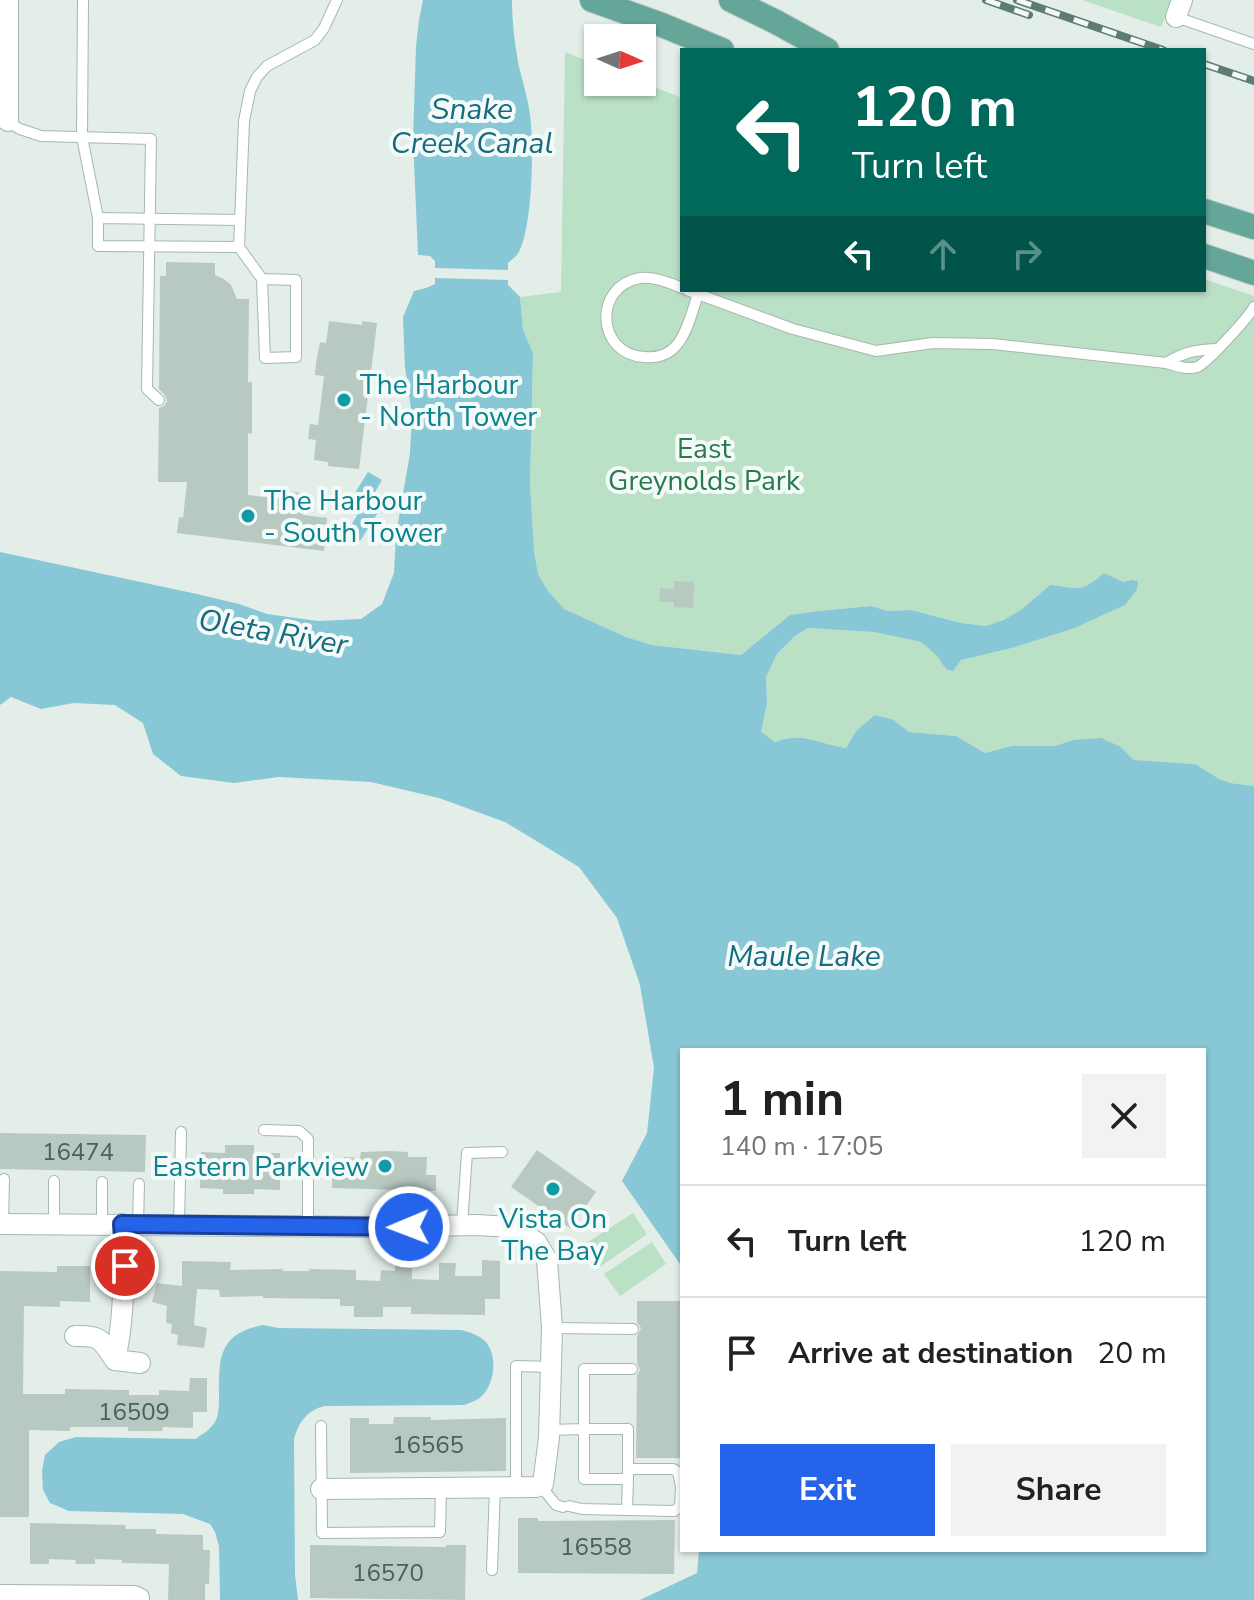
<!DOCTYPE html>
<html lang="en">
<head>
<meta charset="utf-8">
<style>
	:root { --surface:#fff; --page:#f2f2f2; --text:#202124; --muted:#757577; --line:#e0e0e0; --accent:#2563eb }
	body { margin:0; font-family:"Nunito Sans",sans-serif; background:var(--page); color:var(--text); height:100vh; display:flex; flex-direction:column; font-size:30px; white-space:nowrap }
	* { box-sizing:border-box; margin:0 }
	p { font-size:26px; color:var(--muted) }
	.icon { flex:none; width:44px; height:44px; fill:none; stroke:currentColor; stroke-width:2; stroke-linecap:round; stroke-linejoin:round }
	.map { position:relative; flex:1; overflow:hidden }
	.panel { position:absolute; left:680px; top:1048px; width:526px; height:504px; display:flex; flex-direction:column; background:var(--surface); border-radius:0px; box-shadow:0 2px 6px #0004 }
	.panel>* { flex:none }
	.top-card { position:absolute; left:680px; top:48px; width:526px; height:244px; border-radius:0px; box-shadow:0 2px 6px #0004; background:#00695c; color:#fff; overflow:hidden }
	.needle { width:52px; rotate:93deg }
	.buttons { position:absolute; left:584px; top:24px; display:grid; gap:16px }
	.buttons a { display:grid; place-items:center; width:72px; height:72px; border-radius:0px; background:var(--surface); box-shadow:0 2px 6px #0004; font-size:40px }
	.pin { position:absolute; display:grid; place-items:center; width:68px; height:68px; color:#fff; margin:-34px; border:4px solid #fff; border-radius:50%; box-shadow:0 2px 8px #0007 }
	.me { position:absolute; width:88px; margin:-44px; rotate:269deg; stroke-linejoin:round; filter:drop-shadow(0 0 6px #0008) }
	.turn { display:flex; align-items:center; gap:28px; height:168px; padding:0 40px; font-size:36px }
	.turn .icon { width:104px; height:104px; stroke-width:2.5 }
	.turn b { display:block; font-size:56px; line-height:68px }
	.lanes { display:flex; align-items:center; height:76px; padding:0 40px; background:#0003; justify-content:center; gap:40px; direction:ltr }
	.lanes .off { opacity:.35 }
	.round { display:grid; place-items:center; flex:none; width:84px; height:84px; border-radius:0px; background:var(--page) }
	.overview { display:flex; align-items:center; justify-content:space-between; height:136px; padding:0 40px }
	h1 { font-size:48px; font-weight:700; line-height:60px }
	.action { display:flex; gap:16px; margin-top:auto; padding:16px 40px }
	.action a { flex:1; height:92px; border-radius:0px; background:var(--accent); color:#fff; font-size:32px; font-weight:700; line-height:92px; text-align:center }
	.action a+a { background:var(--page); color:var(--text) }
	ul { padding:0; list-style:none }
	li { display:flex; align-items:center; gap:24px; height:112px; padding:0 40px; border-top:2px solid var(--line) }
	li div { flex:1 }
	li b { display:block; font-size:30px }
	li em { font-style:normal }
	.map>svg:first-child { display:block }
</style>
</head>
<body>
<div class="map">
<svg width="1254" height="1600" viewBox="0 0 1254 1600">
	<rect width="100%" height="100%" fill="#e3eee9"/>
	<g fill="#bae0c6">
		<path d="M 1082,0 L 1172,0 L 1161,27 Z"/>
		<path d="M 565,52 L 598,65 L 598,82 L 642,82 L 682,98 L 682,290 L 1204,290 L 1204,279 L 1254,296 L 1254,786 L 1230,783 L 1218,779 L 1195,764 L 1134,760 L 1121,747 L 1073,740 L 1055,746 L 1012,746 L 985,753 L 956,736 L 909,732 L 894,720 L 856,731 L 846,748 C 819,744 803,731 775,742 L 761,733 L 767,704 L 766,677 L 777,654 L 795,636 L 808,628 L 874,632 L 921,642 L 936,655 L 946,669 L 961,660 L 1012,648 L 1072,629 L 1131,580 L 1123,582 L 1104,573 C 1079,594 1080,588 1050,585 L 1022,609 L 1004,621 L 986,626 L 961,623 L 911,610 L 888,611 L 871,606 L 818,611 L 790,615 L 741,655 L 652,645 L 626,637 L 563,609 L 548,591 L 538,574 L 534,551 L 530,484 L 533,353 L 523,330 L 520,297 L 561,292 Z"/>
		<path d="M 633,1213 L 647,1234 L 600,1267 L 585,1244 Z"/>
		<path d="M 652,1242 L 666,1264 L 620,1296 L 604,1274 Z"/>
	</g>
	<g fill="#87c7d6">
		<path d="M 423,0 L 512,0 C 512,23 515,45 519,67 C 523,83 528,99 530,115 C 534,144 533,232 517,255 C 514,258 511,260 508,263 L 508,270 L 435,268 L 435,261 L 430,256 L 418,255 L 413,139 L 416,46 L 419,20 Z"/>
		<path d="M 435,278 L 508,280 L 508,285 L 520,297 L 523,330 L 533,353 L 530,484 L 534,551 L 538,574 L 548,591 L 564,609 L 626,637 L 652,645 L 741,655 L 790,615 L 818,611 L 871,606 L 888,611 L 911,610 L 961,623 L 986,626 L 1004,620 L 1022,609 L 1050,585 C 1080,588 1079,594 1104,573 L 1123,582 L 1131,580 L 1138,581 L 1137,589 L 1125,605 L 1072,629 L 1012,648 L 961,660 L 953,671 L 946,669 L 936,655 L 921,642 L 874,632 L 808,628 L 795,636 L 777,654 L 766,677 L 767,704 L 761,732 L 775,742 C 803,731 818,744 846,748 L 856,731 L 875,715 L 894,720 L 909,732 L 956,736 L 985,753 L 1012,746 L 1055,746 L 1073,740 L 1101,738 L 1121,747 L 1134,760 L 1195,764 L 1219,779 L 1230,783 L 1254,786 L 1254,1600 L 640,1600 L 697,1573 L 699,1550 L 1204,1550 L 1204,1050 L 682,1050 L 682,1267 L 622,1181 L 647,1133 L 654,1068 L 640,985 L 617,918 L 579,867 L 505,822 L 439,798 L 371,782 L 279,777 L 234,783 L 181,776 L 153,754 L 143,723 L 115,705 L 74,703 L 41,709 L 11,697 L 0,705 L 0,552 L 197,594 L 239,604 L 267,614 L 318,621 L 361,619 L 382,604 L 394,573 L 396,535 L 410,453 L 412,416 L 405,367 L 403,317 L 414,291 L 426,288 L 435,284 Z"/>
		<path d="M 368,472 L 382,480 L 371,499 L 382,506 L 360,541 L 346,533 L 358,514 L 346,507 Z"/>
		<path d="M 263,1325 L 278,1328 L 461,1330 C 470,1332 478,1335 485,1341 C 498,1355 495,1383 482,1396 C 477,1401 471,1402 464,1405 L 325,1406 C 307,1410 299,1422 294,1439 L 295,1575 L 298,1600 L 220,1600 L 219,1546 L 215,1532 L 210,1524 L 183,1514 L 69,1511 L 50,1503 L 43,1490 L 42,1471 L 45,1455 L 59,1442 L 76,1437 L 195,1439 C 203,1434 210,1430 215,1422 C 219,1415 219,1406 219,1397 C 219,1358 218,1334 263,1325 Z"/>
	</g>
	<g fill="#b8c9c2">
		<path d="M 166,262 L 215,263 L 215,275 L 224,279 L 231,285 L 237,299 L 249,299 L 248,382 L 252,382 L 252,434 L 248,433 L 248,495 L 289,500 L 290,492 L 306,493 L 303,515 L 327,518 L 324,551 L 177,533 L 179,517 L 183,518 L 187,482 L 158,482 L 159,408 L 164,406 L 167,401 L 165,395 L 159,389 L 160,276 L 166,276 Z"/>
		<path d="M 329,321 L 362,325 L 362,321 L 377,323 L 359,469 L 328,466 L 328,462 L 314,460 L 316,440 L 308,439 L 310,424 L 318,425 L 324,376 L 315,375 L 316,364 L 320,342 L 326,343 Z"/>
		<path d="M 674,581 L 694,582 L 693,608 L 674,607 L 674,602 L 659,602 L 660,588 L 674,589 Z"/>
		<path d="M 0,1133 L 146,1135 L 145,1172 L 0,1169 Z"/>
		<path d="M 225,1145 L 254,1145 L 254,1153 L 280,1153 L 280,1190 L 254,1189 L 254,1194 L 223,1194 L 223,1189 L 200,1188 L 201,1152 L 225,1153 Z"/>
		<path d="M 537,1150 L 596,1192 L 570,1228 L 511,1187 Z"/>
		<path d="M 390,1151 L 408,1152 L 408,1157 L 427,1157 L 426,1175 L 436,1175 L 436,1191 L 332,1188 L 332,1174 L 343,1175 L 344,1157 L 360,1158 L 361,1152 Z"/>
		<path d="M 482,1260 L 500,1261 L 500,1299 L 485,1299 L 485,1315 L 411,1314 L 411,1307 L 383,1307 L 383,1317 L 354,1317 L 354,1306 L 340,1306 L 340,1299 L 263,1298 L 263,1296 L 220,1297 L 219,1290 L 197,1289 L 194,1325 L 207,1328 L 204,1348 L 177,1345 L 178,1335 L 171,1333 L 172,1324 L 166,1323 L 167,1306 L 152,1302 L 157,1283 L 182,1286 L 182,1261 L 231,1262 L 230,1270 L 283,1269 L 283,1271 L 309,1271 L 309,1269 L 356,1270 L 356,1280 L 380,1281 L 381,1270 L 395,1271 L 395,1266 L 412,1266 L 412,1279 L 439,1280 L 439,1263 L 456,1263 L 455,1276 L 482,1276 Z"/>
		<path d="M 57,1266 L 90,1266 L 90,1302 L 60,1301 L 60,1307 L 24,1306 L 23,1394 L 65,1394 L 65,1389 L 129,1390 L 129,1395 L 159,1395 L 159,1390 L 189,1391 L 190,1378 L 207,1378 L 207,1412 L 193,1412 L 193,1428 L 163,1427 L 162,1431 L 128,1431 L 128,1427 L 70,1427 L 70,1431 L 29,1430 L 29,1517 L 0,1517 L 0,1271 L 57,1272 Z"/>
		<path d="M 637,1301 L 682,1301 L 682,1458 L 636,1458 L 637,1375 L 640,1370 L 637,1363 L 637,1336 L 641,1328 L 637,1322 Z"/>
		<path d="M 394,1417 L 431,1417 L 431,1420 L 506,1418 L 506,1471 L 350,1473 L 350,1418 L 369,1418 L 369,1424 L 393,1424 Z"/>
		<path d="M 518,1518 L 538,1518 L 538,1521 L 675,1520 L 674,1574 L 518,1573 Z"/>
		<path d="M 30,1523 L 126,1525 L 125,1529 L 156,1529 L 156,1534 L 203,1535 L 203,1550 L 210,1550 L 209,1584 L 205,1584 L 205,1600 L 168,1600 L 169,1564 L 122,1563 L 122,1560 L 95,1559 L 95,1564 L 75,1564 L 76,1560 L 49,1559 L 49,1564 L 30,1564 Z"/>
		<path d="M 310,1545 L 446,1547 L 446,1545 L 466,1545 L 465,1600 L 310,1598 Z"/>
	</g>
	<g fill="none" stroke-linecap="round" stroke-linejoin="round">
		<g stroke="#a5b7b1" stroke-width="12">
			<g id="service">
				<path d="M 83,0 L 82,137 L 98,218"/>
				<path d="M 1176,17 L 1254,44"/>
				<path d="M 6,121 L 20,129 L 41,136 L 151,139 L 147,389 L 159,400"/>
				<path d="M 239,220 L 98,218 L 98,246 L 239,247"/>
				<path d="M 239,247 L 244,121 L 250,91 L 257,77 L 267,66 L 315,40 L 324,28 L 337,0"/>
				<path d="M 239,247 L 262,279 L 265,358 L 296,357 L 296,280 L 262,279"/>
				<path d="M 682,288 C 669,282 654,276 640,278 C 593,286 596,354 644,357 C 682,361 688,324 698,294"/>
				<path d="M 687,290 L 793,329 L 876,351 L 933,343 L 993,344 L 1166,363 C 1176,366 1187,370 1197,367 C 1206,364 1249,317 1254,307"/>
				<path d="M 1166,363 C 1184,352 1195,350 1216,349"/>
				<path d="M 264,1130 L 299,1131 L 308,1139 L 308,1227"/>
				<path d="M 54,1181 L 54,1224"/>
				<path d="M 3,1224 L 4,1179"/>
				<path d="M 102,1224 L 102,1182"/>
				<path d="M 138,1225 L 139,1184"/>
				<path d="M 179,1225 L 181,1132"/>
				<path d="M 462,1225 L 467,1153 L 502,1152"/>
				<path d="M 552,1328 L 633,1329"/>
				<path d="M 321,1426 L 322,1533 L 440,1532 L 441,1488"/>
				<path d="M 549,1430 L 584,1429 L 584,1479 L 628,1479 L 628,1429 L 584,1429 L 584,1369 L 632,1369"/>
				<path d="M 628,1469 L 673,1469 L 678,1472 L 681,1487 L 680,1507 L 674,1511 L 627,1510 L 628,1479"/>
				<path d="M 540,1485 L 556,1505 L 563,1507"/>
				<path d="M 516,1487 L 516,1366 L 551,1367"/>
				<path d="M 569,1506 L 582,1509 L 627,1510"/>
				<path d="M 492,1570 L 495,1488"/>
			</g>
		</g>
		<g stroke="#a5b7b1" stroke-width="22">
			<g id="minor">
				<path d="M 1176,17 L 1182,0"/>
				<path d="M 8,121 L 8,0"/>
				<path d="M 0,1224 L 383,1227 L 477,1225 L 511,1227 L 523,1233 L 537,1243 L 547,1260 L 552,1328 L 549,1438 L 543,1484 L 536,1487 L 321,1489"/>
				<path d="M 75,1336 C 100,1335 101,1339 115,1360 L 140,1363"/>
				<path d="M 115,1360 C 125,1315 125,1270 122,1224"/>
				<path d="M 0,1595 L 134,1596 L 139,1598 L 139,1600"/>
			</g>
		</g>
		<g stroke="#c1cac8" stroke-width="26">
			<g id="primary">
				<path d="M 592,0 L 662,25 L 722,50"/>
				<path d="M 731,0 L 776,22 L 827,50"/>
				<path d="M 1204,211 L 1254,227"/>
				<path d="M 1204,256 L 1254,273"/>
			</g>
		</g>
		<use href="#service" stroke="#fff" stroke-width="10"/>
		<use href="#minor" stroke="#fff" stroke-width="20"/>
		<use href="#primary" stroke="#64a698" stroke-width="24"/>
		<g stroke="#5c7c75" stroke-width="8">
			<g id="rail">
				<path d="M 986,0 L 1029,15"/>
				<path d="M 1017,0 L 1163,50"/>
				<path d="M 1204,64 L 1254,81"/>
			</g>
		</g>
		<use href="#rail" stroke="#f4faf7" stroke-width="5" stroke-dasharray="15" stroke-linecap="butt"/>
	</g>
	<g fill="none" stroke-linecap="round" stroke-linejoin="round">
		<g stroke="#184099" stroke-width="20">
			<path id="route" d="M 125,1266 L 122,1224 L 409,1227"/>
		</g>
		<use href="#route" stroke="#2563eb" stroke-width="14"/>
	</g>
	<g fill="#0f9aa8" stroke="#f4faf7" stroke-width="3">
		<circle cx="344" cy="400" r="8"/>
		<circle cx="248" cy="516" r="8"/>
		<circle cx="385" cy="1166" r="8"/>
		<circle cx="553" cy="1189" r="8"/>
	</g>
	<g text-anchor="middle" stroke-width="8" stroke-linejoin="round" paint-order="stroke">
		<g font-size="24" fill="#47635b">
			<text x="78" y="1160">16474</text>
			<text x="134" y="1420">16509</text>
			<text x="428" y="1453">16565</text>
			<text x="596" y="1555">16558</text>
			<text x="388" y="1581">16570</text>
		</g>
		<g font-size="28" fill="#0d838f" stroke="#f4faf7" text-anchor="start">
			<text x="360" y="394">The Harbour<tspan x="360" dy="32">- North Tower</tspan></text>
			<text x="264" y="510">The Harbour<tspan x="264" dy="32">- South Tower</tspan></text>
			<text x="369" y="1176" text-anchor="end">Eastern Parkview</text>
			<text x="553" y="1228" text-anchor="middle">Vista On<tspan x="553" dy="32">The Bay</tspan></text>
		</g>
		<g font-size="28" fill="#287b4c" stroke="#f4faf7">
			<text x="704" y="458">East<tspan x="704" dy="32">Greynolds Park</tspan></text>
		</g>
		<g font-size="30" font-style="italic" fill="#166b81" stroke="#f4faf7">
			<text x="472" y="119">Snake<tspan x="472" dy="34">Creek Canal</tspan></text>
			<text transform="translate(273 632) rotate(10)" y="10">Oleta River</text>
			<text x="804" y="966">Maule Lake</text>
		</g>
	</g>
</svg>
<div class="buttons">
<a><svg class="needle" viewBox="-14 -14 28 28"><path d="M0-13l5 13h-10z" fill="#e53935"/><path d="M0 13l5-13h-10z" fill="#757577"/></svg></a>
</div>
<div class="pin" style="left:125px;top:1266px;background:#d93025"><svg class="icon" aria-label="arrive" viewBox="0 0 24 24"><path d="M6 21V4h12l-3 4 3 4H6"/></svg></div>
<svg class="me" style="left:409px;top:1227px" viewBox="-20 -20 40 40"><circle r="17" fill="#2563eb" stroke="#fff" stroke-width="3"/><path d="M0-11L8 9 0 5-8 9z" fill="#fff"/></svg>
<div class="top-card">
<div class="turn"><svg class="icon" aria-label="left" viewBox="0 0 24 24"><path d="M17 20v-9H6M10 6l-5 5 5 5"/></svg><div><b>120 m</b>Turn left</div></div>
<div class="lanes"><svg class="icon" aria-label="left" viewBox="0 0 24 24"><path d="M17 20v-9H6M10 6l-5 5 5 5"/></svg><svg class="icon off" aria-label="ahead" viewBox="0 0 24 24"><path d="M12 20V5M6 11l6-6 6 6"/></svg><svg class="icon off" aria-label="right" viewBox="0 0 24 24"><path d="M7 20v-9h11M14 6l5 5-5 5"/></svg></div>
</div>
<section class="panel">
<div class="overview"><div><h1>1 min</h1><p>140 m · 17:05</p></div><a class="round"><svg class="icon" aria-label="close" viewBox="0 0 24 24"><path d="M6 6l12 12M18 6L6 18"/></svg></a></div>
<ul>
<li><svg class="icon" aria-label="left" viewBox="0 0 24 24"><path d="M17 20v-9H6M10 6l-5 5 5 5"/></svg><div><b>Turn left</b></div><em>120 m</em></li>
<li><svg class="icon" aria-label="arrive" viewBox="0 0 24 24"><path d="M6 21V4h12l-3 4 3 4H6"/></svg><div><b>Arrive at destination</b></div><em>20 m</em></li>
</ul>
<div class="action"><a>Exit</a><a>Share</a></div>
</section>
</div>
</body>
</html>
